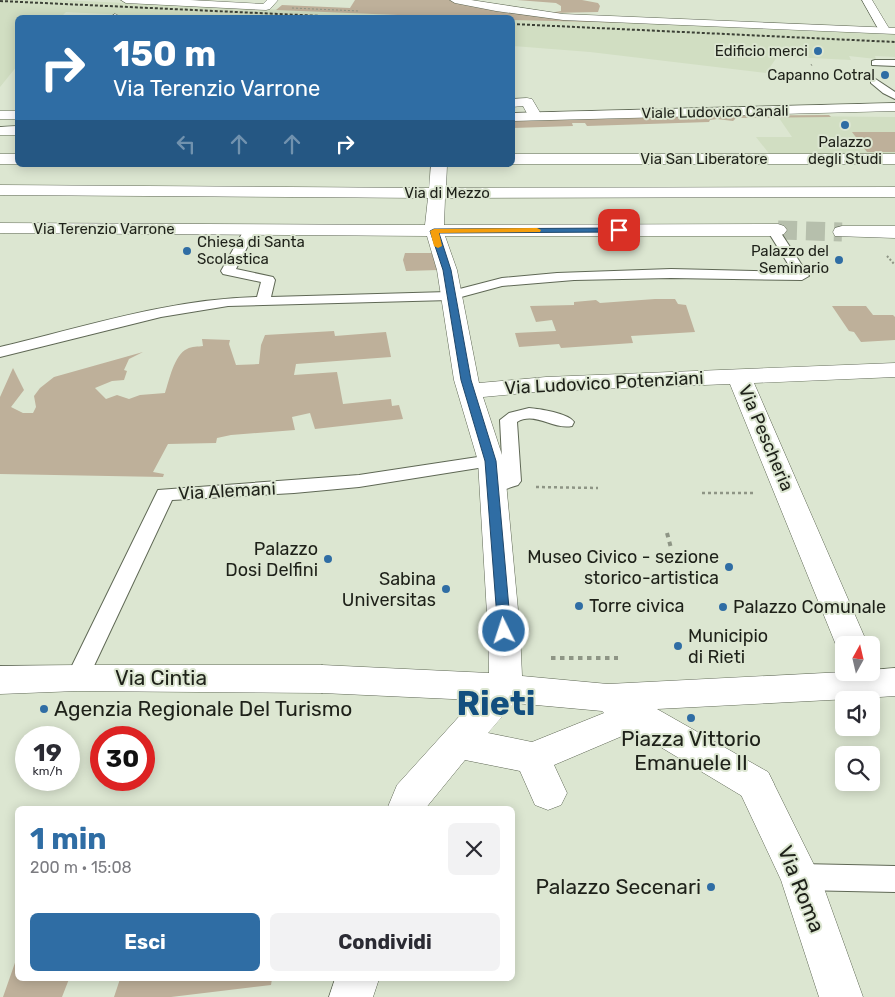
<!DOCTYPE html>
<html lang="it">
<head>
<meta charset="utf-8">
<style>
	:root { --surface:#fff; --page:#f2f2f3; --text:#2b2b33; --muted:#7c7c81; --accent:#2f6da4 }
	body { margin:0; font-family:Rubik,sans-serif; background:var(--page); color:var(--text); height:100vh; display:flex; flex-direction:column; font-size:19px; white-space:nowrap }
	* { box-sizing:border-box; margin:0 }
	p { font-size:16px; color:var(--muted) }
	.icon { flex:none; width:28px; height:28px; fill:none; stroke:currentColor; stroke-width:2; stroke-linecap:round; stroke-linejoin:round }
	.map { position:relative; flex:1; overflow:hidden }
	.side { position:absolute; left:15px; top:806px; width:500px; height:175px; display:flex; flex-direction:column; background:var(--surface); border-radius:8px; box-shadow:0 2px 12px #0003 }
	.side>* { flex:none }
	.guide { position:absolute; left:15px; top:15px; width:500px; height:152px; border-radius:8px; box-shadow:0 2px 12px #0003; background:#2f6da4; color:#fff; overflow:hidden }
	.needle { width:32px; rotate:8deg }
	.buttons { position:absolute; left:835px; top:636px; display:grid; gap:10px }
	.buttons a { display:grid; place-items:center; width:45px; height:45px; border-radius:8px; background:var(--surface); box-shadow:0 2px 12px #0003; font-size:25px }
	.speed { position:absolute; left:15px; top:726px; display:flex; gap:10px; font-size:25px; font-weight:700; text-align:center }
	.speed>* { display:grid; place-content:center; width:65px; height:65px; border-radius:50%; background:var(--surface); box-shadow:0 2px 12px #0003; line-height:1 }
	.speed small { font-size:12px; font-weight:400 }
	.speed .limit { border:8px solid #d22; background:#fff; color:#111 }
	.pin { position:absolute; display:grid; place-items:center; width:42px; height:42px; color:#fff; margin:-21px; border-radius:10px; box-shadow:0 2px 8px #0006 }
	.me { position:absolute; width:55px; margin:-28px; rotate:356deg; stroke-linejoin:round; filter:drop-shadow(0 0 4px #0008) }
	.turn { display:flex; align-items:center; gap:18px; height:105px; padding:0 15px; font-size:22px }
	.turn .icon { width:65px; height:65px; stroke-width:2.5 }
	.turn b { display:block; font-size:35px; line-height:42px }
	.lanes { display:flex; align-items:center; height:48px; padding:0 15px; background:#0003; justify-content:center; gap:25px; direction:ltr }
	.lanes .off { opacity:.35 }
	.round { display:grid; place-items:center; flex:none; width:52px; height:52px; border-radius:8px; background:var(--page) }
	.summary { display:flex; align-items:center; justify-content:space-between; height:85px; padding:0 15px }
	h1 { font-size:30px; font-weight:700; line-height:38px; color:var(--accent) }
	.action { display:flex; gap:10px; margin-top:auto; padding:10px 15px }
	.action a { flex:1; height:58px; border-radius:8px; background:var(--accent); color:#fff; font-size:20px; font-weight:700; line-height:58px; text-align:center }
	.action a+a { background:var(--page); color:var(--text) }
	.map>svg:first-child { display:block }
</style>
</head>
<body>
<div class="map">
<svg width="895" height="997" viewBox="0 0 895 997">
	<rect width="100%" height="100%" fill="#dce6d1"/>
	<g fill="#d1dec2">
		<path d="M 0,0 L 59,0 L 444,17 L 183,18 L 66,12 L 61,17 L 18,18 L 17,66 L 0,87 Z"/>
		<path d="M 577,19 L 895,33 L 895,57 L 875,56 L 876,59 L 849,56 L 851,60 L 792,57 L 791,55 L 779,54 L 766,73 L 590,52 L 513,46 L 513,20 Z"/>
		<path d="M 790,116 L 895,117 L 895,156 L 771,156 L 756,137 L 792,137 L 779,118 Z"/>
	</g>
	<g fill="#beb09a">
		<path d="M 355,0 L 455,0 L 496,8 L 670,24 L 513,20 L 512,18 L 422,16 L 276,10 L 282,5 L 350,8 Z"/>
		<path d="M 517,0 L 582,0 L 598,3 L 600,6 L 598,12 L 550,13 L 561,11 L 561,6 L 556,3 Z"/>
		<path d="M 829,115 L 831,117 L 736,118 L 733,121 L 717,119 L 710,120 L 709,122 L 587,126 L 585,123 L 572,123 L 573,126 L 513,128 L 512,121 L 690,116 Z"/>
		<path d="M 852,132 L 895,132 L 895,152 L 867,152 Z"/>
		<path d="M 405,253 L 432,253 L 438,270 L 406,271 L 403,260 Z"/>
		<path d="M 655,299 L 675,299 L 678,304 L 686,305 L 695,332 L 631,336 L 633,343 L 561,348 L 559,344 L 519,347 L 515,333 L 556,331 L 552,320 L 536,322 L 530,306 L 574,305 L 574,302 L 596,300 L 600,303 Z"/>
		<path d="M 832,306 L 866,306 L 873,315 L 893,315 L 895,317 L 895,340 L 861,342 L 854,332 L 849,331 Z"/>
		<path d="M 334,331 L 335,336 L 386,332 L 391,357 L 296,364 L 294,375 L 337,372 L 343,404 L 391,399 L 392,406 L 399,405 L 403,419 L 315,429 L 310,413 L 292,417 L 295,430 L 231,435 L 217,438 L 216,443 L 168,444 L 153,472 L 164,474 L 163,477 L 0,474 L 0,397 L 13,368 L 24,390 L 11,407 L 23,413 L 33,413 L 36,407 L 34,396 L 40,388 L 54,377 L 143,352 L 129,359 L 124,370 L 127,371 L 124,380 L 112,381 L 95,388 L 106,399 L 117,395 L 129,399 L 140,395 L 165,393 C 169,381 174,355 187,349 C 192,346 198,347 203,346 L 202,339 L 230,340 L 229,344 L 236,365 L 259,364 L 261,345 L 265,335 Z"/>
		<path d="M 17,957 L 18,979 L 69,979 L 62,997 L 3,997 Z"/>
		<path d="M 120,979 L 272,979 L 271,985 L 171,997 L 114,997 Z"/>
	</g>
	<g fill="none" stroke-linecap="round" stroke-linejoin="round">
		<path stroke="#b6bfac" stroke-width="19" stroke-dasharray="19 9" stroke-linecap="butt" d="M 778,230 L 842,232"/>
		<g stroke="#5f6855" stroke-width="2">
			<g id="service">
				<path d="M 875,60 L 895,60 L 895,66 L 872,65 L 872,61 Z"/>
				<path d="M 874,78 L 895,92 L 895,99 L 883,93 L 871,83 L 871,79 Z"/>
				<path d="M 250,226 L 256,230 L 236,269 L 273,277 L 275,280 L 271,297 L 448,292 L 502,278 L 557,273 L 671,269 L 793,272 L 767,230 L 773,226 L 777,227 L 809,276 L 802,280 L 671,278 L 574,280 L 502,286 L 450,300 L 228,306 L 161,317 L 0,357 L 0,347 C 84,327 170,299 257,297 L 261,282 L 223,274 L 221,271 L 244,230 Z"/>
				<path d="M 529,408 C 540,409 568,413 574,422 L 572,426 C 553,430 535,411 517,422 L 521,481 L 518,485 C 508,488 498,493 487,490 L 485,486 L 487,482 L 503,478 L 500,420 L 509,413 Z"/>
				<path d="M 491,455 L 497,457 L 500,461 L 497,465 L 359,487 L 294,493 L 172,500 L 85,685 L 77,687 L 69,685 L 66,678 L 158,490 L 359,475 Z"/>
				<path d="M 800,864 L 895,866 L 895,892 L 800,890 L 790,886 L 786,877 L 790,868 Z"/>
			</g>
		</g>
		<g stroke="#5f6855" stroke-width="1">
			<g id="pedestrian">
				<path d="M 504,619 L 515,622 L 520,631 L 522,676 L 608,684 L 844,672 L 861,675 L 866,685 L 861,695 L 849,699 L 657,709 L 768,772 L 774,784 L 768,796 L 755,801 L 742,796 L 634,731 L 554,765 L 567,793 L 561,805 L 548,810 L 535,805 L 520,771 L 465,760 L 425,809 L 387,809 L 397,785 L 474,700 L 322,693 L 310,689 L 305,679 L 310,669 L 322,665 L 489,673 L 488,631 L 493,622 ZM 514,703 L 602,711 L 604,713 L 532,742 L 488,733 Z"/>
				<path d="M 335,979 L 379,979 L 373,997 L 329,997 Z"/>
			</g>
		</g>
		<g stroke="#5f6855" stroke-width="1">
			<g id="minor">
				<path d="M 121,0 L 190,0 L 263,4 L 267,0 L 278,0 L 270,9 L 266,10 L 126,3 Z"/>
				<path d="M 862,0 L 872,0 L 890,30 L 888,32 L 880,32 Z"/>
				<path d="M 115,14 L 121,17 L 109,18 Z"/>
				<path d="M 527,98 L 532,99 L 542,116 L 540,119 L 530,119 L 523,106 L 512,107 L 512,99 Z"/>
				<rect x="0" y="111" width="18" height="8"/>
				<rect x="0" y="154" width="18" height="10"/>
				<rect x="512" y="154" width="383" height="10"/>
				<path d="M 431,165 L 447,165 L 446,188 L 895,187 L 895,197 L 445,198 L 444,225 L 778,224 L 784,226 L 787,230 L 784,234 L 778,236 L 445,236 L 457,270 L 479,383 L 546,377 L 895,363 L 895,377 L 754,383 L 868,645 L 844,645 L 844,655 L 841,654 L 836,645 L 730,384 L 546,391 L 483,397 L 504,461 L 520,631 L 515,640 L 504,643 L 493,640 L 488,631 L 478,461 L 454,380 L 437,270 L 427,236 L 0,233 L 0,223 L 425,225 L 428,198 L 0,195 L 0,185 L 429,188 Z"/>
				<path d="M 842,226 L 895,226 L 895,238 L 835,236 L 833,232 L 835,228 Z"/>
				<path d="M 77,665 L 322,665 L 334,669 L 339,679 L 334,689 L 322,693 L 77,691 L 0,694 L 0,666 Z"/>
				<path d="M 895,668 L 895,696 L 849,699 L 837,695 L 832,685 L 837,675 L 845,672 L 871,672 L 871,670 Z"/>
				<path d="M 755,767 L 768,772 L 820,877 L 863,997 L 819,997 L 781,880 L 736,784 L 742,772 Z"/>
			</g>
		</g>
		<g stroke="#5f6855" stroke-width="1">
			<g id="tertiary">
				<path d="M 450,0 L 471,0 L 563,14 L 895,28 L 895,34 L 563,20 L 496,11 L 455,3 Z"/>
				<path d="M 895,103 L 895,111 L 512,121 L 512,113 Z"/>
				<path d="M 18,126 L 18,135 L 0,135 L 0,127 Z"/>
			</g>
		</g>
		<g stroke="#8e9585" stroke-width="1" stroke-dasharray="2 2" stroke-linecap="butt">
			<path d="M 292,8 L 359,11"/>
			<path d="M 811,64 L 812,66"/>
		</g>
		<path stroke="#8e9585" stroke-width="2" stroke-dasharray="2 2" stroke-linecap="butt" d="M 887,256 L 895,265"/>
		<g stroke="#8e9585" stroke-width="2.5" stroke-dasharray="3 3" stroke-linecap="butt">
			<path d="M 536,487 L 598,488"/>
			<path d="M 702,493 L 754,493"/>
		</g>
		<g stroke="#8e9585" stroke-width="4" stroke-dasharray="4.5 4.5" stroke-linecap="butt">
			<path d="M 667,533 L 671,548"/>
			<path d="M 551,658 L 618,658"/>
		</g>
		<use href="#service" fill="#fff" fill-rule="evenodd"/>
		<use href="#pedestrian" fill="#fff" fill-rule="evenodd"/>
		<use href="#minor" fill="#fff" fill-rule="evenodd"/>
		<use href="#tertiary" fill="#fff" fill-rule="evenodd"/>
		<g stroke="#3c4036" stroke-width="2" stroke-dasharray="3 2" stroke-linecap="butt">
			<path d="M 0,1 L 365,18"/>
			<path d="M 512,24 L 895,42"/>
		</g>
	</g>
	<path fill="#2f6da4" stroke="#1f476b" d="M 619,228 L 623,230 L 622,232 L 439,233 L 451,270 L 471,380 L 496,461 L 511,631 L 509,635 L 500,635 L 498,631 L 485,461 L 461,380 L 443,270 L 430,231 L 434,229 Z"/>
	<path fill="#f59e0b" d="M 537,228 L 541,230 L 540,232 L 439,233 L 442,246 L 438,248 L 434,246 L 430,231 L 434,229 Z"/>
	<g fill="#2f6da4" stroke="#dce6d1" stroke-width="2">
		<circle cx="818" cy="51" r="5"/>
		<circle cx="885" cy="75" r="5"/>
		<circle cx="845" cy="125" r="5"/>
		<circle cx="187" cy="251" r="5"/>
		<circle cx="839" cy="260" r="5"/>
		<circle cx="328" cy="559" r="5"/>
		<circle cx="729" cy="567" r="5"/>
		<circle cx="446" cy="589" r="5"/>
		<circle cx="579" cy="606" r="5"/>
		<circle cx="723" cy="607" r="5"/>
		<circle cx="678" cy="646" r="5"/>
		<circle cx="44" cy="709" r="5"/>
		<circle cx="691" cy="718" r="5"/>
		<circle cx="711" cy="887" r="5"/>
	</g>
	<g text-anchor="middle" stroke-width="4" stroke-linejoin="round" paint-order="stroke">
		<g font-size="15" fill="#1e2119" stroke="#dce6d1" text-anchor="end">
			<text x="808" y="56">Edificio merci</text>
			<text x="875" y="80">Capanno Cotral</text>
			<text x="845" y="147" text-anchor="middle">Palazzo<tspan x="845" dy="17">degli Studi</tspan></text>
			<text x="197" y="247" text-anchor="start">Chiesa di Santa<tspan x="197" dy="17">Scolastica</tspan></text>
			<text x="829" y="256">Palazzo del<tspan x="829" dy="17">Seminario</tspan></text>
		</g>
		<g font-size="15" fill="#1e2119" stroke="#dce6d1">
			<text transform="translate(715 112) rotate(-1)" y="5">Viale Ludovico Canali</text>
			<text x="704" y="164">Via San Liberatore</text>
			<text x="447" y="198">Via di Mezzo</text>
			<text x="104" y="234">Via Terenzio Varrone</text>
		</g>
		<g font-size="18" fill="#1e2119" stroke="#dce6d1">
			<text transform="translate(604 383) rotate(-3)" y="6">Via Ludovico Potenziani</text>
			<text transform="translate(766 438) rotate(67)" y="6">Via Pescheria</text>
			<text transform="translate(227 491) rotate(-3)" y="6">Via Alemani</text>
		</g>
		<g font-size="18" fill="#1e2119" stroke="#dce6d1" text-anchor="end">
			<text x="318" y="555">Palazzo<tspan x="318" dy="21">Dosi Delfini</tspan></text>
			<text x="719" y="563">Museo Civico - sezione<tspan x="719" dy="21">storico-artistica</tspan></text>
			<text x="436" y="585">Sabina<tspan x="436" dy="21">Universitas</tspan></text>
			<text x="589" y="612" text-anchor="start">Torre civica</text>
			<text x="733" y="613" text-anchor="start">Palazzo Comunale</text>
			<text x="688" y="642" text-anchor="start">Municipio<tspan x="688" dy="21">di Rieti</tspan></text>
		</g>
		<g font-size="21" fill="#1e2119" stroke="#dce6d1">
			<text x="161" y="685">Via Cintia</text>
			<text transform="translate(801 889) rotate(68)" y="7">Via Roma</text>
		</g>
		<g font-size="21" fill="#1e2119" stroke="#dce6d1" text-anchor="start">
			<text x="54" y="716">Agenzia Regionale Del Turismo</text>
			<text x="691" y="746" text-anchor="middle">Piazza Vittorio<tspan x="691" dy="24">Emanuele II</tspan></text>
			<text x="701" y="894" text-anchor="end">Palazzo Secenari</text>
		</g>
		<g font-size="34" font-weight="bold" fill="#124f7f" stroke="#dce6d1">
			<text x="496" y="715">Rieti</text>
		</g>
	</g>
</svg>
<div class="buttons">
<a><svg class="needle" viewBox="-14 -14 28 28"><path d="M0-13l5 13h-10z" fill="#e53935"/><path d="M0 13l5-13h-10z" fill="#7c7c81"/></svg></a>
<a><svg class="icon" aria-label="sound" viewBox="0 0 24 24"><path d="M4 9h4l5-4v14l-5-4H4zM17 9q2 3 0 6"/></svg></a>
<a><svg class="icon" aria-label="search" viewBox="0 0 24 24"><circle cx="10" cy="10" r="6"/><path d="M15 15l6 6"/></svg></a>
</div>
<div class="speed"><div>19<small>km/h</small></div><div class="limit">30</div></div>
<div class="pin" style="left:619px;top:230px;background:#d93025"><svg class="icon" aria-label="arrive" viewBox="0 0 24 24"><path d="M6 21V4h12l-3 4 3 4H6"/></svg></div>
<svg class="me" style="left:504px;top:631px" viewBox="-20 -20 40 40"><circle r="17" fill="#2f6da4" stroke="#fff" stroke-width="3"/><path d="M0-11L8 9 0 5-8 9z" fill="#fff"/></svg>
<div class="guide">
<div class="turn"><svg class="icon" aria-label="right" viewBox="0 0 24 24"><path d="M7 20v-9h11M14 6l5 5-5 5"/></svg><div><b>150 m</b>Via Terenzio Varrone</div></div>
<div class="lanes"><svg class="icon off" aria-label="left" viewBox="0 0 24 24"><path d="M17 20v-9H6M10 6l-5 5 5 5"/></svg><svg class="icon off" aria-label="ahead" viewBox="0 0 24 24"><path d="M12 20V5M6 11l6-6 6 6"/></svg><svg class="icon off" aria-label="ahead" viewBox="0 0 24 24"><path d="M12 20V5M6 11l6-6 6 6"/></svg><svg class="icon" aria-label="right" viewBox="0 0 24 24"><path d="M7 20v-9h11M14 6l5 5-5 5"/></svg></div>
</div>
<section class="side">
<div class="summary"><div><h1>1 min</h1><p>200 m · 15:08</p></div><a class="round"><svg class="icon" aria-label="close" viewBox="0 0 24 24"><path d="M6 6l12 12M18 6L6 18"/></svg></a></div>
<div class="action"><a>Esci</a><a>Condividi</a></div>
</section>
</div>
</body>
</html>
